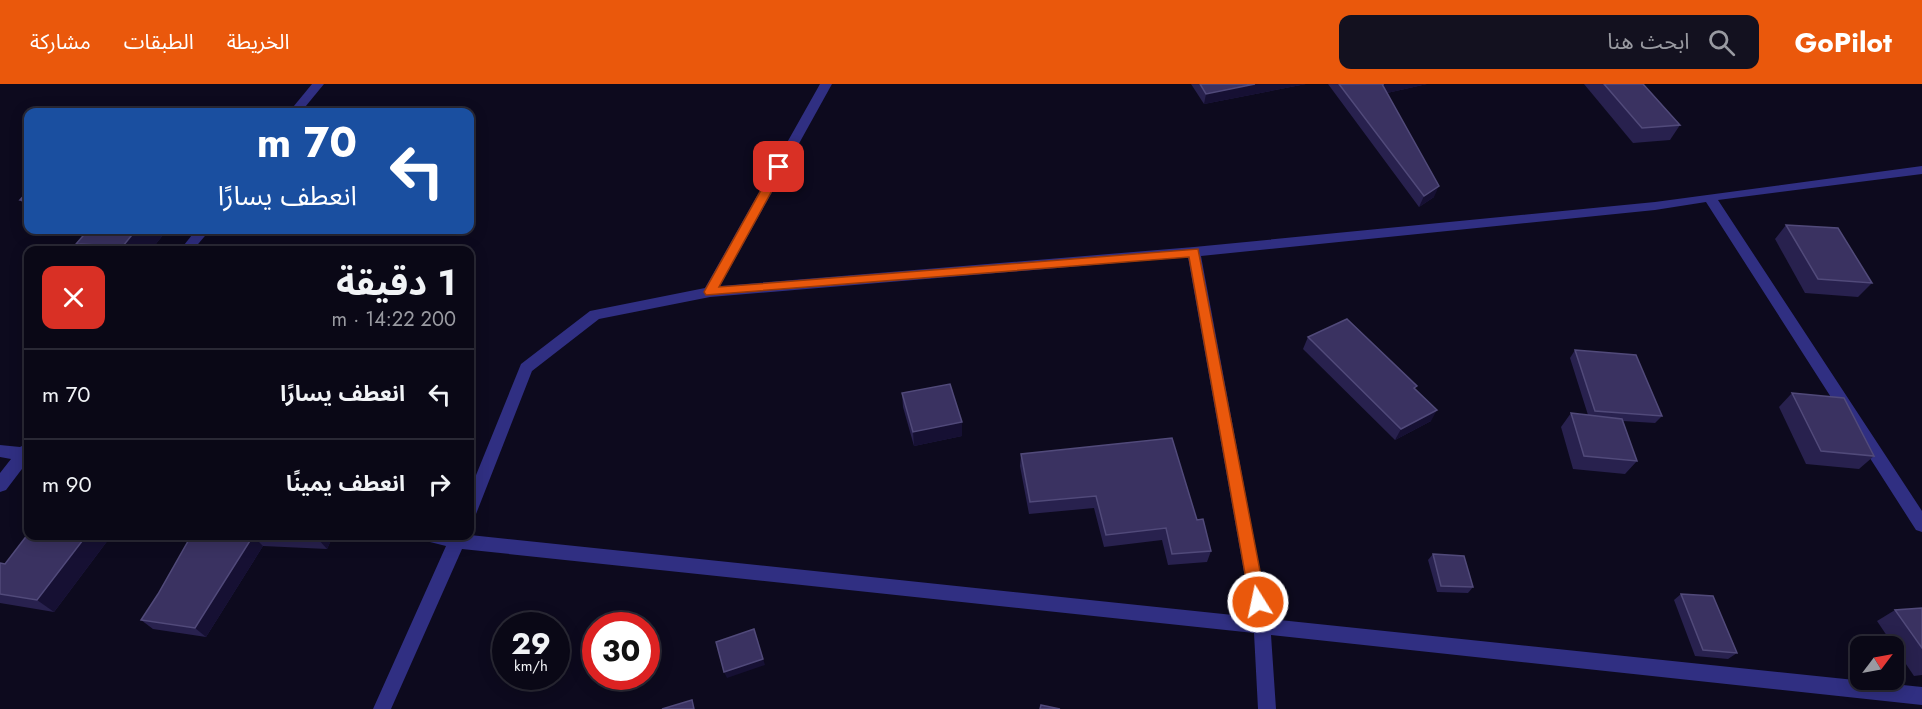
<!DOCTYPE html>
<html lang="ar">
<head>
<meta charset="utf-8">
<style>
	:root { --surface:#0a0816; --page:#13111f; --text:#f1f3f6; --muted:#999aa1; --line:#2a2935; --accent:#ea580c }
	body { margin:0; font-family:Jost,"Noto Sans Arabic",sans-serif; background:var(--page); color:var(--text); direction:rtl; height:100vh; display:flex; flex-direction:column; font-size:22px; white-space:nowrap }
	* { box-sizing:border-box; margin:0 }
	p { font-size:20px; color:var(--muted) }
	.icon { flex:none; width:33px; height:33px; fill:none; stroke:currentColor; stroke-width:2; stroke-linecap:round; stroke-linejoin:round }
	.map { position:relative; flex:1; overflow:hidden; direction:ltr }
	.panel { position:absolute; left:24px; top:162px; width:450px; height:294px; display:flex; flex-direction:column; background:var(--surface); border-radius:12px; box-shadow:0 3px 15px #0003,0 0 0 2px var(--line); direction:rtl }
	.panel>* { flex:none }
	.guide { position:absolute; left:24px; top:24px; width:450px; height:126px; border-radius:12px; box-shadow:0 3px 15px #0003,0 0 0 2px var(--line); direction:rtl; background:#1a4fa0; color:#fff; overflow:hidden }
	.needle { width:39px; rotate:58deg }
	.tools { position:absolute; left:1850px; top:552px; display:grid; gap:12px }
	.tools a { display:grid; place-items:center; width:54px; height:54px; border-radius:12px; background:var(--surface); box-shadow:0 3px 15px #0003,0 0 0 2px var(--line); font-size:30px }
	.speed { position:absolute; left:492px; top:528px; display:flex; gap:12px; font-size:30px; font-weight:700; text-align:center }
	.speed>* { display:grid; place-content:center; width:78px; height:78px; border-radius:50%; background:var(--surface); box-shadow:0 3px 15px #0003,0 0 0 2px var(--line); line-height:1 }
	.speed small { font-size:15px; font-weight:400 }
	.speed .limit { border:9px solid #d22; background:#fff; color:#111 }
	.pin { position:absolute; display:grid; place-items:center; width:51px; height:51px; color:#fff; margin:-26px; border-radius:12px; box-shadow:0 3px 9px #0006 }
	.me { position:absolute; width:66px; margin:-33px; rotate:350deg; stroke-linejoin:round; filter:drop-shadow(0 0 4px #0008) }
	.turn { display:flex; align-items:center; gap:21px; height:126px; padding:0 18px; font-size:27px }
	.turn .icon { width:78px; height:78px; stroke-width:2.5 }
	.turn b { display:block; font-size:42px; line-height:51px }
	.round { display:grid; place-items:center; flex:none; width:63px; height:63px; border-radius:12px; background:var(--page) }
	.headline { display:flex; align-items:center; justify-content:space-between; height:102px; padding:0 18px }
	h1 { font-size:36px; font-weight:700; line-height:45px }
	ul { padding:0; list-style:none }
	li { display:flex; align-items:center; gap:18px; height:90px; padding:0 18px; border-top:2px solid var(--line) }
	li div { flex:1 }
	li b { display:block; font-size:22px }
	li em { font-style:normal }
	header { display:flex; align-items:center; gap:36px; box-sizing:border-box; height:84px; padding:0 30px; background:var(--accent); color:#fff }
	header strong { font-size:28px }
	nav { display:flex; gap:33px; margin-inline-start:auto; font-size:21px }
	.search { width:420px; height:54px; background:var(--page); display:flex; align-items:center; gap:15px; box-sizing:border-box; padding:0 21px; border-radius:12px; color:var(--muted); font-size:22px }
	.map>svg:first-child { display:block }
</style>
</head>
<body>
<header>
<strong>GoPilot</strong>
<div class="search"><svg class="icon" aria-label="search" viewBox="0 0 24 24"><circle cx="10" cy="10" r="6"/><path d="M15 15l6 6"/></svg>ابحث هنا</div>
<nav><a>الخريطة</a><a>الطبقات</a><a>مشاركة</a></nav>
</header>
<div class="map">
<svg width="1922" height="625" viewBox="0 0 1922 625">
	<rect width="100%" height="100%" fill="#0d0a1e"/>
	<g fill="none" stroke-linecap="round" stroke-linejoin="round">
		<g fill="#302f82" fill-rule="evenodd">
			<path d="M 312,0 L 324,0 L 301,28 L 289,28 Z"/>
			<path d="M 820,0 L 832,0 L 720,202 L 1194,163 L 1655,118 L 1922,82 L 1922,90 L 1718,116 L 1922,427 L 1922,448 L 1916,446 L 1706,118 L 1655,126 L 1201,172 L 1269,535 L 1922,603 L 1922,621 L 1271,551 L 1276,625 L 1258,625 L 1254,549 L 462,465 L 391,625 L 373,625 L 446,462 L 426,457 L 424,452 L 470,451 L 1252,533 L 1188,173 L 710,213 L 599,235 L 532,287 L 478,425 L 476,430 L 470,432 L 470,406 L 521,280 L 590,227 L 705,204 Z"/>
			<path d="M 196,146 L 210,146 L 193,166 L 180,166 Z"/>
			<path d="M 28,359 L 28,377 L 6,406 L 0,408 L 0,389 L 11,375 L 0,373 L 0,361 L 20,363 Z"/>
		</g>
	</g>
	<g fill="#28214e">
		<path d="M 1191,0 L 1306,0 L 1204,20 Z"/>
		<path d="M 1328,0 L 1427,0 L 1387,9 L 1434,113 L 1419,123 Z"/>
		<path d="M 1584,0 L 1643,0 L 1680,41 L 1670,56 L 1633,59 Z"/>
		<path d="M 28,107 L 28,125 L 20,116 Z"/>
		<path d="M 1786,141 L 1872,199 L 1858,213 L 1805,209 L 1775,155 Z"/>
		<path d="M 88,146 L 167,146 L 151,166 L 81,166 L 76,160 Z"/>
		<path d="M 1308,253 L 1415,305 L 1431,337 L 1395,356 L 1303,265 Z"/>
		<path d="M 1575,266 L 1662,332 L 1655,339 L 1623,337 L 1637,377 L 1625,390 L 1573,385 L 1561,343 L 1571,329 L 1588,331 L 1570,274 Z"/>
		<path d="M 902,309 L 962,338 L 962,352 L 914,362 L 903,323 Z"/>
		<path d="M 1792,309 L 1874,372 L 1859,385 L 1806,380 L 1779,323 Z"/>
		<path d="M 1021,370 L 1197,436 L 1211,467 L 1207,478 L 1168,481 L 1162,456 L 1104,463 L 1094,424 L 1029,430 L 1020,382 Z"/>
		<path d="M 28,452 L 111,452 L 54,528 L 0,519 L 0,479 L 5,480 Z"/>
		<path d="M 191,452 L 333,452 L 327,465 L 263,462 L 206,553 L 153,545 L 141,536 L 158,510 Z"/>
		<path d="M 1433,470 L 1473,503 L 1468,509 L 1437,508 L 1428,476 Z"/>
		<path d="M 1681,510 L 1737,569 L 1728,575 L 1695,572 L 1674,516 Z"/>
		<path d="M 1922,524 L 1922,591 L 1914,592 L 1877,537 L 1895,526 Z"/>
	</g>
	<g fill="#161033">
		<path d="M 1255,0 L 1306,0 L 1204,20 L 1206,10 Z"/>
		<path d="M 1382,0 L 1427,0 L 1378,11 Z"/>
		<path d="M 1439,102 L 1434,113 L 1419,123 L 1424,112 Z"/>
		<path d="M 136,146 L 167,146 L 151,166 L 127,166 L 123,162 Z"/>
		<path d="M 1437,326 L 1431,337 L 1395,356 L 1401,345 Z"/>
		<path d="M 962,338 L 962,352 L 914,362 L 913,348 Z"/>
		<path d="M 86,452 L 111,452 L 54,528 L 37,516 Z"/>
		<path d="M 253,452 L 263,462 L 206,553 L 195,544 Z"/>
		<path d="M 320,452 L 333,452 L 327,465 L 318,455 Z"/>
		<path d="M 754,545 L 765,581 L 727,594 L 724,588 Z"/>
	</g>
	<g fill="#3a3261" stroke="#514a7a" stroke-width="1.5">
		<path d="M 1200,0 L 1255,0 L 1206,10 Z"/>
		<path d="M 1339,0 L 1384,0 L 1382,0 L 1439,102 L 1424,112 Z"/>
		<path d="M 1604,0 L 1643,0 L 1680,41 L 1642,44 Z"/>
		<path d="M 28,107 L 28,117 L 20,116 Z"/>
		<path d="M 1786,141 L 1838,144 L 1872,199 L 1818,195 Z"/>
		<path d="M 88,146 L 136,146 L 123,162 L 76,160 Z"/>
		<path d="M 1347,235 L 1417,302 L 1414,304 L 1437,326 L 1401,345 L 1308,253 Z"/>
		<path d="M 1575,266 L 1636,271 L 1662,332 L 1595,327 Z"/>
		<path d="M 950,300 L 962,338 L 913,348 L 902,309 Z"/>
		<path d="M 1792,309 L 1844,314 L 1874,372 L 1821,367 Z"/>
		<path d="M 1571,329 L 1622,335 L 1637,377 L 1584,372 Z"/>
		<path d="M 1172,354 L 1197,436 L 1203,435 L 1211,467 L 1172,470 L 1166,444 L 1106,451 L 1096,412 L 1030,418 L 1021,370 Z"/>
		<path d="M 28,450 L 28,452 L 86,452 L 37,516 L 0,510 L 0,479 L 5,480 Z"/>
		<path d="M 191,452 L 320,452 L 318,455 L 253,452 L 195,544 L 141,536 L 158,510 Z"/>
		<path d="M 1433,470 L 1464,472 L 1473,503 L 1441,502 Z"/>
		<path d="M 1681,510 L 1713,512 L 1737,569 L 1703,566 Z"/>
		<path d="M 1922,524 L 1922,564 L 1895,526 Z"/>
		<path d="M 754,545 L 763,575 L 724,588 L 716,558 Z"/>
		<path d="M 692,616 L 694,625 L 662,625 Z"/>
		<path d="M 1041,621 L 1060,625 L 1040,625 Z"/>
	</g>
	<path fill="#ea580c" stroke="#983908" stroke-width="1.5" d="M 779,79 L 785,83 L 719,203 L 1198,165 L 1266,518 L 1263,523 L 1258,526 L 1252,523 L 1250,518 L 1189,173 L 706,211 L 704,208 L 774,83 Z"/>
</svg>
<div class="tools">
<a><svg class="needle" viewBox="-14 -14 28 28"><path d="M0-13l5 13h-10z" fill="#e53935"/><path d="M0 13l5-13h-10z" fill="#999aa1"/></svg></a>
</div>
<div class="speed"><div>29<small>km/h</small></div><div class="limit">30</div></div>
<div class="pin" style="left:779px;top:83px;background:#d93025"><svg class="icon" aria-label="arrive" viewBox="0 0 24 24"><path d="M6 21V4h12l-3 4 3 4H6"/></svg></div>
<svg class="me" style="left:1258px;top:518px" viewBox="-20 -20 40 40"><circle r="17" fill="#ea580c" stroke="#fff" stroke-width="3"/><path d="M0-11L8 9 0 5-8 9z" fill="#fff"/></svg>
<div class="guide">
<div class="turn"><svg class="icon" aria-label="left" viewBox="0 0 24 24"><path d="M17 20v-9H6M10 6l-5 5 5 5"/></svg><div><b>70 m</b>انعطف يسارًا</div></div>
</div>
<section class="panel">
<div class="headline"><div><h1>1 دقيقة</h1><p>200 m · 14:22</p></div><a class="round" style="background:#d93025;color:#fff"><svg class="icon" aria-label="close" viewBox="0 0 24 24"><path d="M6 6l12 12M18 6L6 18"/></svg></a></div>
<ul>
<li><svg class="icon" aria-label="left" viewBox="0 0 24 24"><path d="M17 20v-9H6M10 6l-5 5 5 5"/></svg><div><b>انعطف يسارًا</b></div><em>70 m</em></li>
<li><svg class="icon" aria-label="right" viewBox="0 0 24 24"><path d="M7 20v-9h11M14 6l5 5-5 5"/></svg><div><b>انعطف يمينًا</b></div><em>90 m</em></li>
</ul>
</section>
</div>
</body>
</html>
